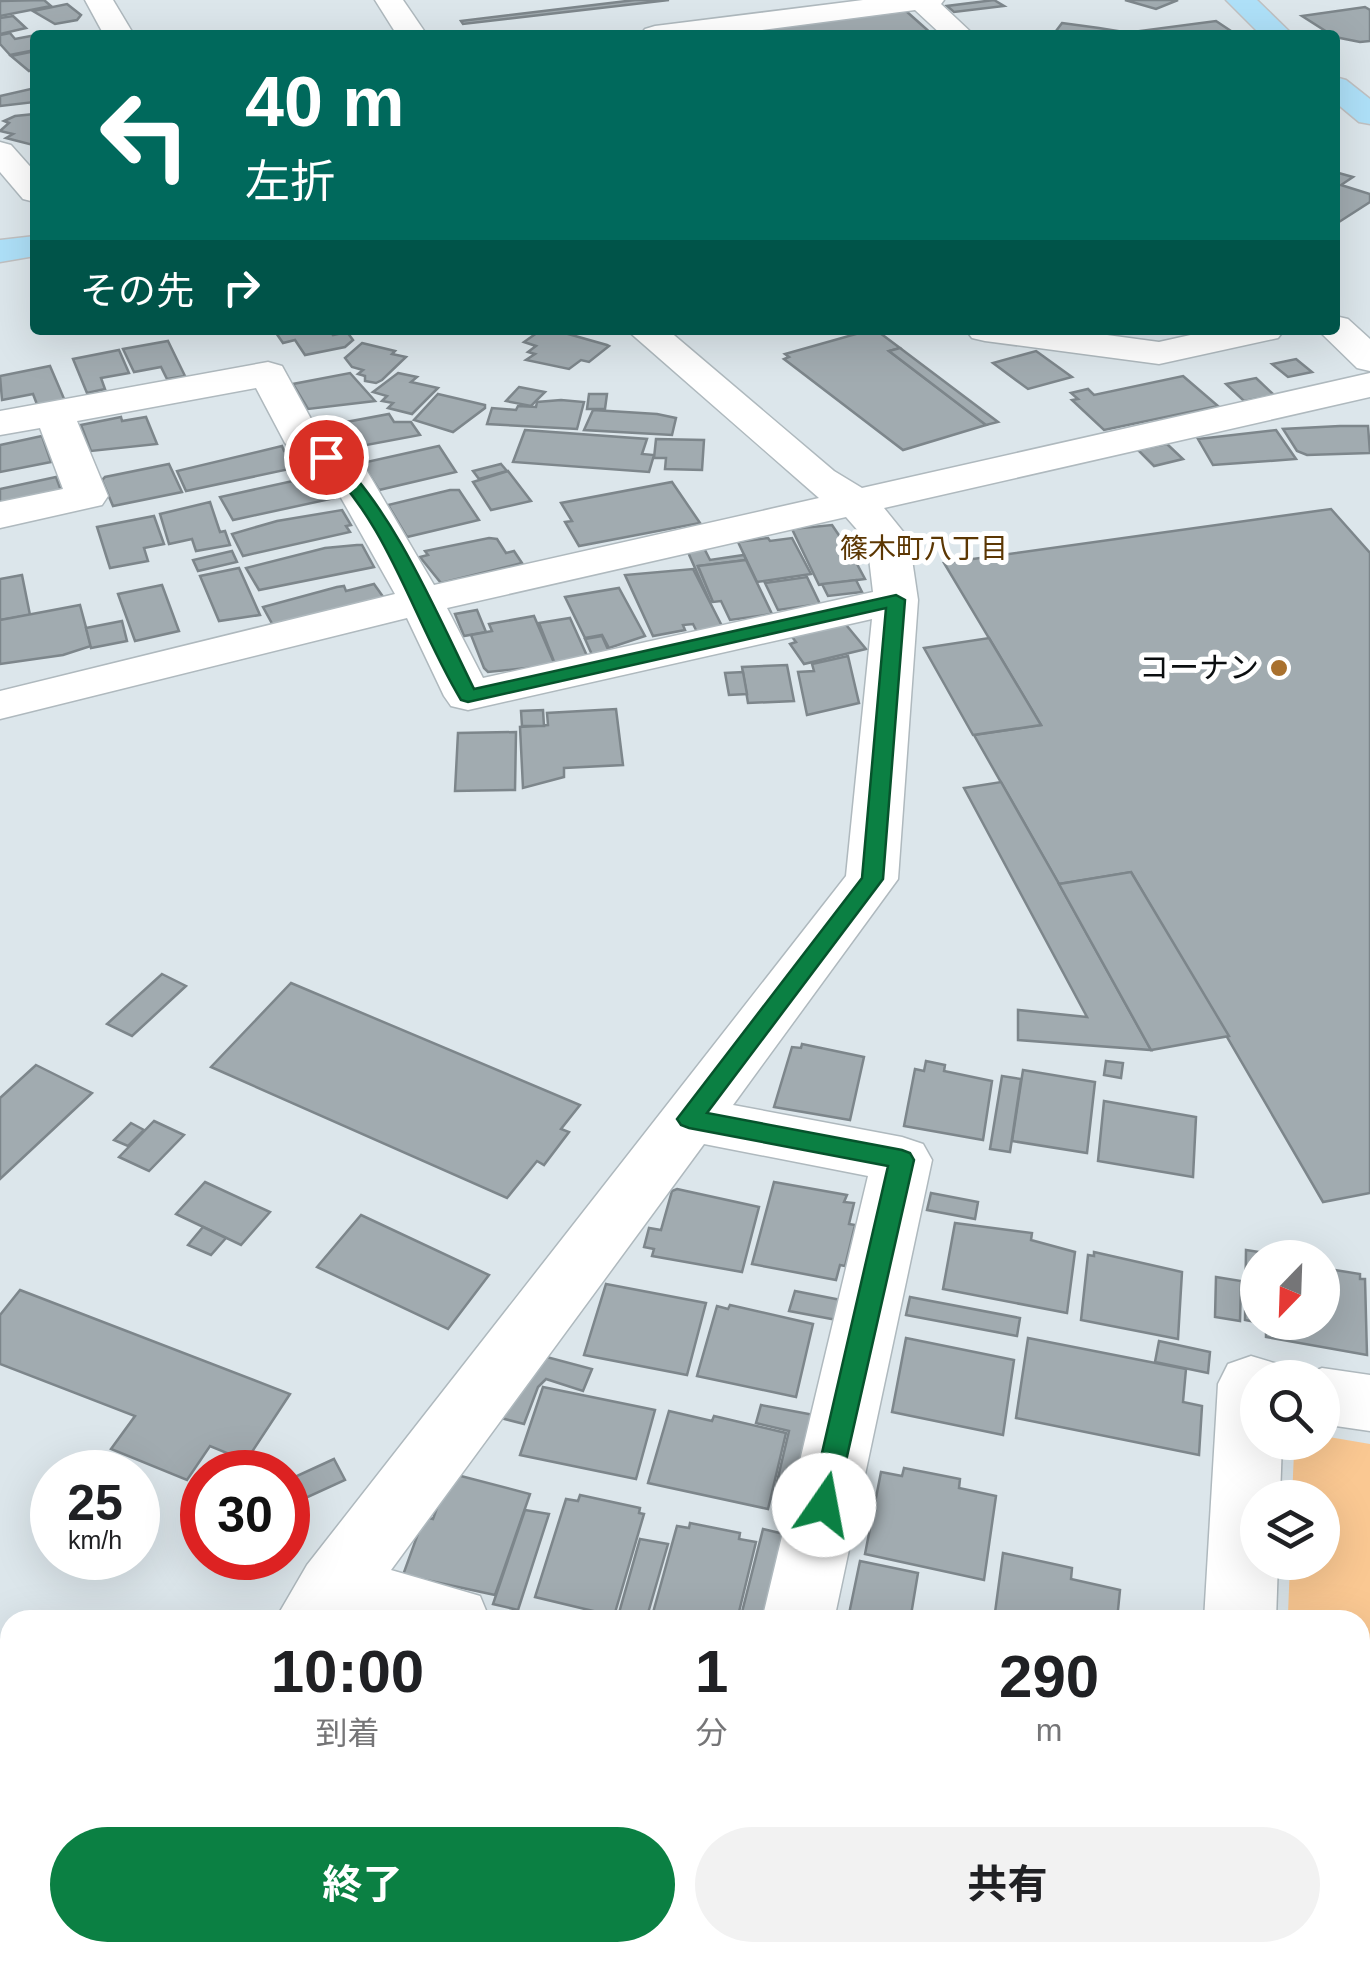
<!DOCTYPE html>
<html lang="ja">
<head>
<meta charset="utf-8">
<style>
	:root { --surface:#fff; --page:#f2f2f2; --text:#202124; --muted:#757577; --accent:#0b8043 }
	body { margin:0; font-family:Helvetica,"Noto Sans JP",sans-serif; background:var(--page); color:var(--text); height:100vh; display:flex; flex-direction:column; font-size:38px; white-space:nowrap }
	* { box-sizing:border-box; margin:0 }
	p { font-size:32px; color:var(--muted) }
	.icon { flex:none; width:55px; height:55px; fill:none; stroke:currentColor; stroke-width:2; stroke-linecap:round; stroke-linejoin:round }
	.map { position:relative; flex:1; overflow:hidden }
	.side { position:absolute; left:0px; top:1610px; width:1370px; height:352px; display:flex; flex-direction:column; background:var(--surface); border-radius:30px 30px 0 0; box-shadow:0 10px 40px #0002 }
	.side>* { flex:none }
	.hud { position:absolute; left:30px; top:30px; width:1310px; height:305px; border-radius:10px; box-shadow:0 10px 40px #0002; background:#00695c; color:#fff; overflow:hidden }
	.needle { width:65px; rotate:203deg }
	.controls { position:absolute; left:1240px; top:1240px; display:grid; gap:20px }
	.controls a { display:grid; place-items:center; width:100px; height:100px; border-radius:50%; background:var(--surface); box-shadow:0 10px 40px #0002; font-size:50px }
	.speed { position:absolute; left:30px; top:1450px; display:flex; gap:20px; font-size:50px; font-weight:700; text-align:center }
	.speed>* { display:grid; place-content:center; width:130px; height:130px; border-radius:50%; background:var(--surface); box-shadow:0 10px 40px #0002; line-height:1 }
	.speed small { font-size:25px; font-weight:400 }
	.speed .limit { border:15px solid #d22; background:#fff; color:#111 }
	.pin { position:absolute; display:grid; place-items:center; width:85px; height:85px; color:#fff; margin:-42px; border:5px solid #fff; border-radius:50%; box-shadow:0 2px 10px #0007 }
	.me { position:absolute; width:110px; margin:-55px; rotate:12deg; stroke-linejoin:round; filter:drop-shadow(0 0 8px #0008) }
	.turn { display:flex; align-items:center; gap:35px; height:210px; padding:0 50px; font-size:45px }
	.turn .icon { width:130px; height:130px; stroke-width:2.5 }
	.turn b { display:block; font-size:70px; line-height:85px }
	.then { display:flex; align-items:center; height:95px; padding:0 50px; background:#0003; gap:20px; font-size:38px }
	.eta { display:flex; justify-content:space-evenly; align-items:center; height:170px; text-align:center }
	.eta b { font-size:60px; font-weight:700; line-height:70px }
	.primary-button { display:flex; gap:20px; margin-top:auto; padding:20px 50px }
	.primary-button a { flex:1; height:115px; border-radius:60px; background:var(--accent); color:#fff; font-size:40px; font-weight:700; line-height:115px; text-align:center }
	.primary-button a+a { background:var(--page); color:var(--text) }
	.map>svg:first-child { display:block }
</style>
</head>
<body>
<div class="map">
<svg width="1370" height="1961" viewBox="0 0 1370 1961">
	<rect width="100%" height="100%" fill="#dce6eb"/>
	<path fill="#fac892" d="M 1323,1436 L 1370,1444 L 1370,1659 L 1360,1656 L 1360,1620 L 1293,1620 L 1288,1614 L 1290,1563 L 1322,1562 L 1322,1498 L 1292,1497 L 1294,1453 L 1306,1443 L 1322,1442 Z"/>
	<g fill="#a1abb0" stroke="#7d868b" stroke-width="2.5">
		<path d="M 44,0 L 51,6 L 0,16 L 0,1 Z"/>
		<path d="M 635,0 L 669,0 L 463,24 L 461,21 Z"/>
		<path d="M 994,0 L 1004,6 L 954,12 L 947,6 Z"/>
		<path d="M 1125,0 L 1178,0 L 1156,9 Z"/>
		<path d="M 67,4 L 81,15 L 77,20 L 55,24 L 33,11 Z"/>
		<path d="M 1365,7 L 1370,10 L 1370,41 L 1360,42 L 1335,37 L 1302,16 Z"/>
		<path d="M 906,11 L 933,35 L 712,35 Z"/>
		<path d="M 13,16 L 26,28 L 0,34 L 0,18 Z"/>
		<path d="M 1216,21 L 1237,35 L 1136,35 L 1132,32 Z"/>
		<path d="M 1062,23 L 1099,28 L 1117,31 L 1114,35 L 1053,35 Z"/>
		<path d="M 10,33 L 15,39 L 31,36 L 35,50 L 10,55 L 0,44 L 0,35 Z"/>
		<path d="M 35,51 L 35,69 L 29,71 L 11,56 Z"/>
		<path d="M 35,88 L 35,102 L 0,106 L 0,96 Z"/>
		<path d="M 35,114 L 33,145 L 6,138 L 13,134 L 0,131 L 9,123 L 4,121 L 15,116 Z"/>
		<path d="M 1335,172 L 1353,177 L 1341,185 L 1370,194 L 1370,202 L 1339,222 L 1335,221 Z"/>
		<path d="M 274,330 L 329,330 L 333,335 L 347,332 L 353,340 L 345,347 L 305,355 L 295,340 L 283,343 Z"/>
		<path d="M 554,330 L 607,345 L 609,346 L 589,362 L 581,360 L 569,369 L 526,360 L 535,354 L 528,352 L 536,346 L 524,342 L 541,330 Z"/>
		<path d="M 870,330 L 876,330 L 900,348 L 889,351 L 986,425 L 903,450 L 784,359 L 789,357 L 785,354 Z"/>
		<path d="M 168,341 L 185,376 L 167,379 L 161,367 L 134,372 L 123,349 Z"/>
		<path d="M 362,343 L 395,351 L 392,354 L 406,357 L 382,380 L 376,383 L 365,381 L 365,376 L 358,374 L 363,370 L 352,367 L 345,358 Z"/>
		<path d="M 900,348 L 998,422 L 986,425 L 889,351 Z"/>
		<path d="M 119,350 L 129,373 L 101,378 L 105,389 L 87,393 L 73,359 Z"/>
		<path d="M 1036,351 L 1072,377 L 1028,389 L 993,363 Z"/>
		<path d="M 1296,359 L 1312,372 L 1288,377 L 1272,364 Z"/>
		<path d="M 50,366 L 65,401 L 38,407 L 33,394 L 2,400 L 0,376 Z"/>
		<path d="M 350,373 L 375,401 L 308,409 L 293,384 Z"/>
		<path d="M 398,373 L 417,377 L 411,382 L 438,388 L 412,414 L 388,408 L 393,403 L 382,401 L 387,396 L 373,392 Z"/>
		<path d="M 1183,376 L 1218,406 L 1104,430 L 1072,400 L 1078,399 L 1071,393 L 1088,389 L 1094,395 Z"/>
		<path d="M 1256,378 L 1274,395 L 1244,401 L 1226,384 Z"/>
		<path d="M 519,387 L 545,392 L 531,406 L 506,401 Z"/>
		<path d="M 438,394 L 485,405 L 485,408 L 453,432 L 414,420 Z"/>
		<path d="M 589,394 L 607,394 L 605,409 L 587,409 Z"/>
		<path d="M 561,400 L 584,402 L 577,429 L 487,424 L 492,408 L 516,410 L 518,406 L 536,407 L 537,402 Z"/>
		<path d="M 593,410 L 657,414 L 676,418 L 672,435 L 584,430 Z"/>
		<path d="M 389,414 L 394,422 L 411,422 L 420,435 L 345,449 L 338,448 L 325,426 Z"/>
		<path d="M 121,417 L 122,421 L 146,417 L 157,444 L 91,451 L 81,425 Z"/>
		<path d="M 1340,426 L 1368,426 L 1370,453 L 1307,455 L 1297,451 L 1283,429 Z"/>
		<path d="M 525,430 L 647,439 L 642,454 L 654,455 L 649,472 L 513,462 Z"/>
		<path d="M 1276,430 L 1296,459 L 1213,465 L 1198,439 Z"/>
		<path d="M 42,436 L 51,462 L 0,472 L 0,445 Z"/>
		<path d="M 656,439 L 704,440 L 702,470 L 665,469 L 666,458 L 654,458 Z"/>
		<path d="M 1167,444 L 1183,459 L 1154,466 L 1138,450 Z"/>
		<path d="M 282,446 L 284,451 L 289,449 L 299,467 L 186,491 L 177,471 Z"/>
		<path d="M 439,446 L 456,472 L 379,490 L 362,463 Z"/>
		<path d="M 169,464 L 182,492 L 113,506 L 102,480 L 105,477 Z"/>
		<path d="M 501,464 L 507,471 L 479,479 L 473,471 Z"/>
		<path d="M 508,471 L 531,501 L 491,510 L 473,482 Z"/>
		<path d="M 316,476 L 322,487 L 328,485 L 335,498 L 233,520 L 220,497 Z"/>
		<path d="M 56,477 L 63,496 L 0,514 L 0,489 Z"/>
		<path d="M 672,482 L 700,523 L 579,546 L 565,522 L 572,521 L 561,503 Z"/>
		<path d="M 450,490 L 459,490 L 479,520 L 407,537 L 388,505 Z"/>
		<path d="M 210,502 L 220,532 L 225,531 L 230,545 L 196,551 L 192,539 L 169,544 L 160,514 Z"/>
		<path d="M 1331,509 L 1370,553 L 1370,1193 L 1323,1202 L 1131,872 L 1059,884 L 974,735 L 1041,725 L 944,563 Z"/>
		<path d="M 342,510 L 351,525 L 346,526 L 350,532 L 243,556 L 232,534 L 277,521 Z"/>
		<path d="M 154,516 L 164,544 L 144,548 L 148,561 L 110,568 L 97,527 Z"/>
		<path d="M 832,525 L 851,553 L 865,579 L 819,585 L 792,529 Z"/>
		<path d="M 489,538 L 497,539 L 506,553 L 514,551 L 522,563 L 441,583 L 420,557 L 428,555 L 425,551 Z"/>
		<path d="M 768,538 L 770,541 L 792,538 L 811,574 L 757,582 L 738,542 Z"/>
		<path d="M 357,545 L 362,545 L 374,567 L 259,590 L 246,568 L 325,548 Z"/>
		<path d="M 704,548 L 710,560 L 744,555 L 746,560 L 698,566 L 713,601 L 710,602 L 687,550 Z"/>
		<path d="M 232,551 L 237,562 L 198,571 L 193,560 Z"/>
		<path d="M 746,560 L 772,614 L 730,620 L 721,601 L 713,602 L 698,566 Z"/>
		<path d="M 239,568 L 260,615 L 219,621 L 200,576 Z"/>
		<path d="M 693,569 L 723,628 L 697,632 L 693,624 L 683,625 L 685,630 L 653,636 L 625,575 Z"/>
		<path d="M 22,575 L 30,615 L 0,620 L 0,579 Z"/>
		<path d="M 807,577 L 820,604 L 778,610 L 765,583 Z"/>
		<path d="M 856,580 L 862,592 L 828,596 L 822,584 Z"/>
		<path d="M 374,584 L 384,598 L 275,629 L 263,607 L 337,587 L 344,586 L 346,591 Z"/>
		<path d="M 162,585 L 179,631 L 135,641 L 118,594 Z"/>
		<path d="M 619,588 L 645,636 L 609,648 L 602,635 L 585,638 L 565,597 Z"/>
		<path d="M 80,605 L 91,646 L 63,655 L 0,664 L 0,620 Z"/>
		<path d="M 477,610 L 486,632 L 464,636 L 455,614 Z"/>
		<path d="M 534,616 L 555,665 L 488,672 L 484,668 L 471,635 L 492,631 L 489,624 Z"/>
		<path d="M 570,618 L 588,658 L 555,664 L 539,623 Z"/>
		<path d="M 842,620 L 866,649 L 804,664 L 790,644 L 796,642 L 789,633 Z"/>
		<path d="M 122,621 L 127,641 L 91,648 L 86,628 Z"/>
		<path d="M 602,636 L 610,654 L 593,657 L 585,639 Z"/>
		<path d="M 989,638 L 1041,725 L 973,735 L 924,648 Z"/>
		<path d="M 848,656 L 859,703 L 807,715 L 798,672 L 814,671 L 812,664 Z"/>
		<path d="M 787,665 L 794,701 L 748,703 L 742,667 Z"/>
		<path d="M 743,672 L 747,694 L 729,695 L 725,673 Z"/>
		<path d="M 616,709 L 623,765 L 564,768 L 564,777 L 523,788 L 520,727 L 548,725 L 547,713 Z"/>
		<path d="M 543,710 L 544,726 L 522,726 L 521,711 Z"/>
		<path d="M 516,732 L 515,790 L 455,791 L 458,733 Z"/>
		<path d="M 1001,782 L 1059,884 L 1151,1050 L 1018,1040 L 1018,1010 L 1087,1017 L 964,788 Z"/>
		<path d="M 1131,872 L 1229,1036 L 1151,1050 L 1059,884 Z"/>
		<path d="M 162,974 L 186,986 L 132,1036 L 107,1024 Z"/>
		<path d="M 291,983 L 580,1105 L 561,1129 L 569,1132 L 544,1165 L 537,1161 L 507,1198 L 211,1067 Z"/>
		<path d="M 802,1044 L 864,1057 L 850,1120 L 774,1107 L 792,1047 L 801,1048 Z"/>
		<path d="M 926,1061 L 945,1065 L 944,1071 L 992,1081 L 983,1140 L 904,1126 L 915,1069 L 924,1071 Z"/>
		<path d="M 1106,1061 L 1123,1063 L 1121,1078 L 1104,1075 Z"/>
		<path d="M 36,1065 L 92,1093 L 0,1179 L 0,1098 Z"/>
		<path d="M 1023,1070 L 1095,1082 L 1087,1153 L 1012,1141 Z"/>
		<path d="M 1002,1076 L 1021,1079 L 1010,1152 L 990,1149 Z"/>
		<path d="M 1104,1101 L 1196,1117 L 1193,1177 L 1098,1161 Z"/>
		<path d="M 154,1121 L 184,1135 L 149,1171 L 119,1157 Z"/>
		<path d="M 131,1123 L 144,1130 L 128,1146 L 114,1140 Z"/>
		<path d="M 205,1182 L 270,1212 L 241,1245 L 176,1214 Z"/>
		<path d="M 774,1182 L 847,1195 L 844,1202 L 854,1203 L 849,1224 L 855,1225 L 845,1266 L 840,1265 L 836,1280 L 752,1264 Z"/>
		<path d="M 677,1189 L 759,1207 L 742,1272 L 652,1256 L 654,1249 L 644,1247 L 649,1228 L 661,1230 L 672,1191 Z"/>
		<path d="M 931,1193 L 978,1202 L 975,1219 L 927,1210 Z"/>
		<path d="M 361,1215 L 489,1275 L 448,1329 L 317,1267 Z"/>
		<path d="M 955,1223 L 1032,1233 L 1031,1240 L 1075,1252 L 1067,1313 L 943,1289 Z"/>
		<path d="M 203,1227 L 226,1238 L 211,1255 L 188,1245 Z"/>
		<path d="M 1246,1250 L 1285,1256 L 1258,1258 L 1258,1322 L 1322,1322 L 1322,1268 L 1360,1274 L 1360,1279 L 1365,1279 L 1367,1355 L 1266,1337 L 1266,1324 L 1245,1320 Z"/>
		<path d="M 1094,1252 L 1182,1272 L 1178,1339 L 1081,1320 L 1088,1255 L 1094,1256 Z"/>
		<path d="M 1216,1277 L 1241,1281 L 1240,1321 L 1215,1317 Z"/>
		<path d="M 606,1284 L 706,1303 L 687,1375 L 584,1355 Z"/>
		<path d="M 20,1290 L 290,1394 L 246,1461 L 210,1446 L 187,1480 L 111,1449 L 135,1416 L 0,1364 L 0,1315 Z"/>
		<path d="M 795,1291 L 841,1300 L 837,1320 L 789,1311 Z"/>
		<path d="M 910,1297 L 1020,1318 L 1017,1336 L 906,1315 Z"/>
		<path d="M 730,1305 L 813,1324 L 796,1397 L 697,1376 L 717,1306 L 728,1309 Z"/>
		<path d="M 906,1338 L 1014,1360 L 1003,1435 L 892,1412 Z"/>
		<path d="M 1028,1338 L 1186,1369 L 1183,1402 L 1202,1406 L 1199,1455 L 1016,1418 Z"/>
		<path d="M 1159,1341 L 1210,1352 L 1208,1373 L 1155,1362 Z"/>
		<path d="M 539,1355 L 592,1369 L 583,1391 L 546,1379 L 538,1387 L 524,1424 L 493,1416 Z"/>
		<path d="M 543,1387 L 655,1410 L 636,1479 L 520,1455 Z"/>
		<path d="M 761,1405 L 814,1415 L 798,1491 L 776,1486 L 789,1431 L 756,1423 Z"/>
		<path d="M 669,1411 L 712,1421 L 714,1416 L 786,1433 L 768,1509 L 648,1483 Z"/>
		<path d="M 334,1459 L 345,1480 L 288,1506 L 288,1480 Z"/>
		<path d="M 904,1468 L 960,1479 L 959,1488 L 996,1496 L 984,1580 L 865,1554 L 881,1472 L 902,1476 Z"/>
		<path d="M 457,1475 L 530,1494 L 495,1595 L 403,1575 L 424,1517 L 433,1519 L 448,1477 Z"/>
		<path d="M 580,1495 L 640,1508 L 639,1513 L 644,1514 L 614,1616 L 535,1597 L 566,1499 L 578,1501 Z"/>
		<path d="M 525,1510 L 549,1514 L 518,1610 L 493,1604 Z"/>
		<path d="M 690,1523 L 740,1533 L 739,1539 L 756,1542 L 737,1620 L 651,1620 L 677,1526 L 689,1528 Z"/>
		<path d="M 763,1529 L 788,1535 L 768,1620 L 740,1620 Z"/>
		<path d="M 640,1539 L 668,1544 L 646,1620 L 617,1620 Z"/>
		<path d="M 1003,1553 L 1072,1568 L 1071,1579 L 1120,1590 L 1117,1620 L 994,1620 Z"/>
		<path d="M 860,1561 L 918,1573 L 911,1615 L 922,1620 L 875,1620 L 849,1614 Z"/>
		<path d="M 1360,1827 L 1370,1830 L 1370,1945 L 1360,1941 Z"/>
		<path d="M 173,1952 L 368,1952 L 365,1961 L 191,1961 L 171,1955 Z"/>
		<path d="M 424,1952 L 609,1952 L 633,1959 L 421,1961 Z"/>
		<path d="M 869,1952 L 927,1952 L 925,1961 L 899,1961 Z"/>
		<path d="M 945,1952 L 1066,1952 L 1101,1961 L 944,1961 Z"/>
		<path d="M 1076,1952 L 1163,1952 L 1162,1961 L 1110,1961 Z"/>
	</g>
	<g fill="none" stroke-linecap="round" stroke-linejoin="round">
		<g stroke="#afb9be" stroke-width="3">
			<g id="minor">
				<path d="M 85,0 L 113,0 L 134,35 L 104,35 Z"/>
				<path d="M 375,0 L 403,0 L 427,35 L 397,35 Z"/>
				<path d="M 863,0 L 944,0 L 941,4 L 974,35 L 942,35 L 915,10 L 723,35 L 640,35 L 645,29 L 655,26 Z"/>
				<path d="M 0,142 L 11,145 L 35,172 L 35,202 L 23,199 L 0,172 Z"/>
				<path d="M 1335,316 L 1348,319 L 1370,339 L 1370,371 L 1357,368 L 1318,330 L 1335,330 Z"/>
				<path d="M 627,330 L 668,330 L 834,471 L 862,488 L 1370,373 L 1370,397 L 884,508 L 909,539 L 918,600 L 898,879 L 733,1105 L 902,1137 L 923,1144 L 932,1160 L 834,1620 L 762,1620 L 868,1176 L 704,1144 L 391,1570 L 480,1596 L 490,1620 L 275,1620 L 307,1565 L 846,876 L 872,619 L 468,710 L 451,706 L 444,696 L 407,618 L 0,719 L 0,691 L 395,594 L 335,487 L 285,443 L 256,388 L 77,421 L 108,496 L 102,505 L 0,528 L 0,502 L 63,489 L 40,428 L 0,435 L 0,411 L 268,362 L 282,366 L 316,428 L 367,471 L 434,585 L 819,498 ZM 846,517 L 867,541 L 873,592 L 483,678 L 447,608 Z"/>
				<path d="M 966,330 L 1070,330 L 1159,342 L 1213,330 L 1284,330 L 1278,338 L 1159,364 L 985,341 L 972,338 Z"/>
				<path d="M 1251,1356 L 1281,1365 L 1287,1378 L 1258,1378 L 1258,1442 L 1282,1442 L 1280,1498 L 1258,1498 L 1258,1562 L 1278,1562 L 1276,1620 L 1204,1620 L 1218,1384 L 1228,1364 Z"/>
				<path d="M 1322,1368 L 1370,1375 L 1370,1431 L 1322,1424 L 1322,1378 L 1298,1378 Z"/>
				<path d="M 1360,1656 L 1370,1658 L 1370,1730 L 1360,1728 Z"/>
				<path d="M 0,1671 L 10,1674 L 10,1746 L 0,1743 Z"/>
				<path d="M 48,1952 L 132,1952 L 128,1961 L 44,1961 Z"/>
				<rect x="1184" y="1952" width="82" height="9"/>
			</g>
		</g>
		<g stroke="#c0c0c1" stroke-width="3">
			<g id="major">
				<path d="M 1226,0 L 1257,0 L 1293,35 L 1261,35 Z"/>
				<path d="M 1335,77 L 1346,80 L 1370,99 L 1370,124 L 1359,122 L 1335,102 Z"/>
				<path d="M 35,236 L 35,256 L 0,262 L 0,240 Z"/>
			</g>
		</g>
		<use href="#minor" fill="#fff" fill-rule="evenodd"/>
		<use href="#major" fill="#aee0f8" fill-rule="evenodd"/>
	</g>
	<path fill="#0b8043" stroke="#07532c" stroke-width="2.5" d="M 320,453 L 332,453 C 392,506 438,616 474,689 L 896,595 L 905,600 L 883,879 L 707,1113 L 902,1150 L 910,1153 L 914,1160 L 834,1514 L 824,1518 L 814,1514 L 810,1505 L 888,1166 L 689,1128 L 681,1125 L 677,1119 L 862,878 L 886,608 L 468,702 L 461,700 C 414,623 389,522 320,460 Z"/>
	<circle fill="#a9712e" stroke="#fff" stroke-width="4" cx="1279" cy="668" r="10"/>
	<g text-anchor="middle" stroke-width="10" stroke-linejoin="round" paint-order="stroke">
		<g font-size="28" fill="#5c3703" stroke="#fff">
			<text x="924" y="558">篠木町八丁目</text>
		</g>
		<g font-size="30" fill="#0b0e10" stroke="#fff" text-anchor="end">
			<text x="1259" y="678">コーナン</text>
		</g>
	</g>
</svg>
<div class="controls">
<a><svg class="needle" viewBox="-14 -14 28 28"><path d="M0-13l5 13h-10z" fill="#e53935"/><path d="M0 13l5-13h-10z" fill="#757577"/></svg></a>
<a><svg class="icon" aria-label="search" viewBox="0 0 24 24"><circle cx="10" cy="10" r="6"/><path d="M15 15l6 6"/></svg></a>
<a><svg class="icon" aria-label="layers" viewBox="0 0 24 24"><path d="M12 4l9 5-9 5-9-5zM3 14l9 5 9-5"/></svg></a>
</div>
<div class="speed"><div>25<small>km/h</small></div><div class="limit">30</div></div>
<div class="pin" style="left:326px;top:457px;background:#d93025"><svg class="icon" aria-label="arrive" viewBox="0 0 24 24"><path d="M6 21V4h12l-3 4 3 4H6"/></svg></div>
<svg class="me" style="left:824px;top:1505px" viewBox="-20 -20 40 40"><circle r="19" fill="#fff"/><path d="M0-13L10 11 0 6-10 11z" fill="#0b8043"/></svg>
<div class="hud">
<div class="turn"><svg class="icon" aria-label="left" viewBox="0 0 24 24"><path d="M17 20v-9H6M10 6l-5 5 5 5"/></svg><div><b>40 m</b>左折</div></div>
<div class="then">その先<svg class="icon" aria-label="right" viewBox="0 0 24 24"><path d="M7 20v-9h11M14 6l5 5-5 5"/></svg></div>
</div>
<section class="side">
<div class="eta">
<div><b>10:00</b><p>到着</p></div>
<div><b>1</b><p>分</p></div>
<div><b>290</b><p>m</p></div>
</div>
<div class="primary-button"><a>終了</a><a>共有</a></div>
</section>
</div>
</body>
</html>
